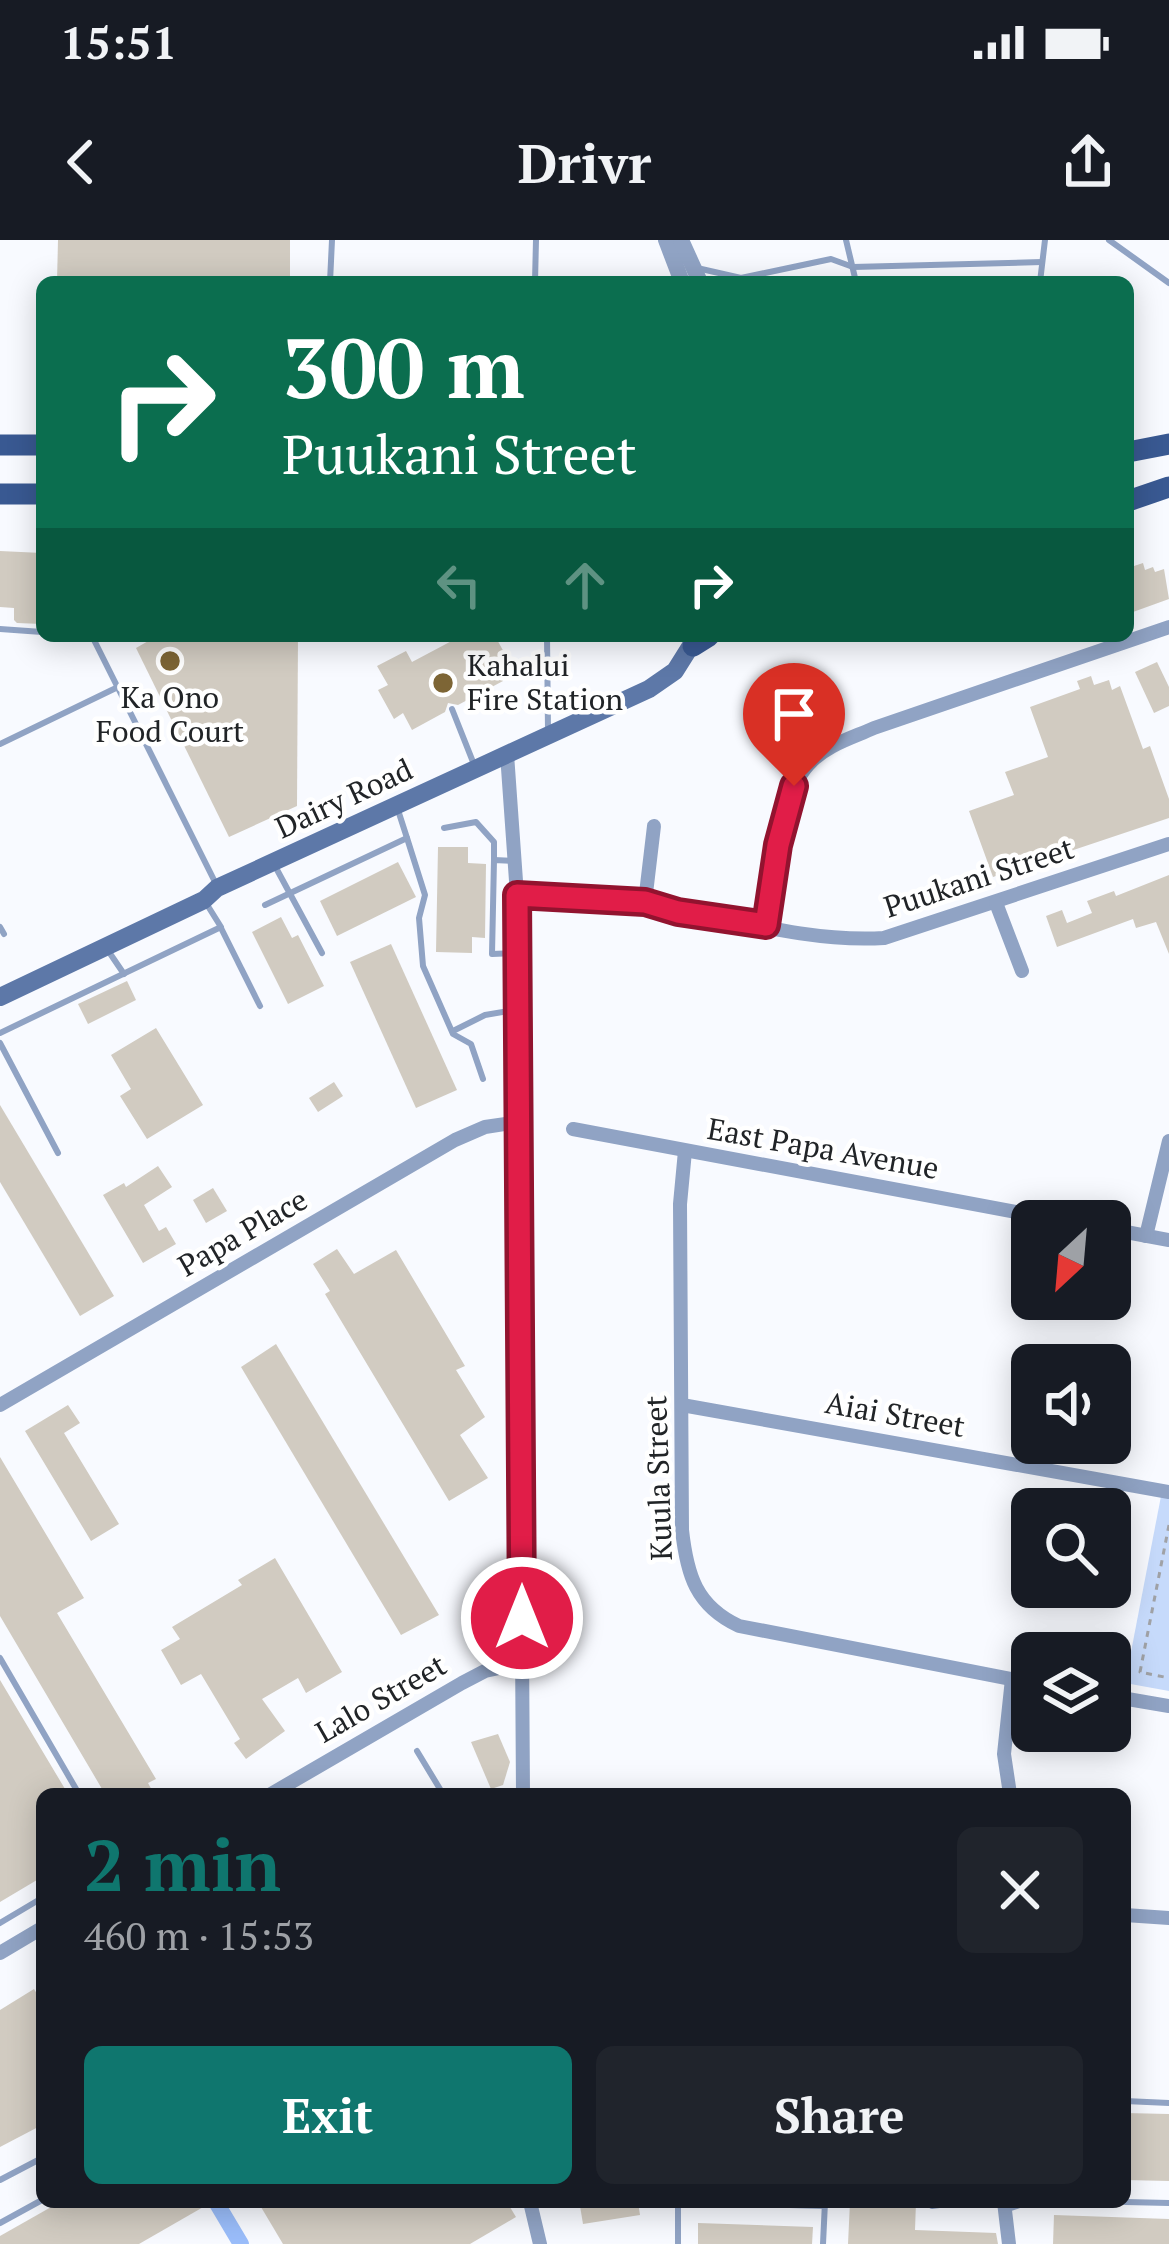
<!DOCTYPE html>
<html lang="en">
<head>
<meta charset="utf-8">
<style>
	:root { --surface:#171b24; --page:#20242c; --text:#f1f3f6; --muted:#9ea1a6; --accent:#0f766e }
	body { margin:0; font-family:"PT Serif",serif; background:var(--page); color:var(--text); height:100vh; display:flex; flex-direction:column; font-size:45px; white-space:nowrap }
	* { box-sizing:border-box; margin:0 }
	p { font-size:39px; color:var(--muted) }
	.icon { flex:none; width:66px; height:66px; fill:none; stroke:currentColor; stroke-width:2; stroke-linecap:round; stroke-linejoin:round }
	.map { position:relative; flex:1; overflow:hidden }
	.panel { position:absolute; left:36px; top:1548px; width:1095px; height:420px; display:flex; flex-direction:column; background:var(--surface); border-radius:18px; box-shadow:0 6px 30px #0003 }
	.panel>* { flex:none }
	.top-card { position:absolute; left:36px; top:36px; width:1098px; height:366px; border-radius:18px; box-shadow:0 6px 30px #0003; background:#0b6e4f; color:#fff; overflow:hidden }
	.needle { width:78px; rotate:206deg }
	.buttons { position:absolute; left:1011px; top:960px; display:grid; gap:24px }
	.buttons a { display:grid; place-items:center; width:120px; height:120px; border-radius:18px; background:var(--surface); box-shadow:0 6px 30px #0003; font-size:60px }
	.pin { position:absolute; display:grid; place-items:center; width:102px; height:102px; color:#fff; margin:-123px -51px; border-radius:50% 50% 50% 0; rotate:-45deg; box-shadow:0 0 12px #0007 }
	.pin .icon { rotate:45deg }
	.me { position:absolute; width:132px; margin:-66px; rotate:0deg; stroke-linejoin:round; filter:drop-shadow(0 0 9px #0008) }
	.turn { display:flex; align-items:center; gap:42px; height:252px; padding:0 48px; font-size:54px }
	.turn .icon { width:156px; height:156px; stroke-width:2.5 }
	.turn b { display:block; font-size:84px; line-height:102px }
	.lanes { display:flex; align-items:center; height:114px; padding:0 48px; background:#0003; justify-content:center; gap:60px; direction:ltr }
	.lanes .off { opacity:.35 }
	.round { display:grid; place-items:center; flex:none; width:126px; height:126px; border-radius:18px; background:var(--page) }
	.headline { display:flex; align-items:center; justify-content:space-between; height:204px; padding:0 48px }
	h1 { font-size:72px; font-weight:800; line-height:90px; color:var(--accent) }
	.cta { display:flex; gap:24px; margin-top:auto; padding:24px 48px }
	.cta a { flex:1; height:138px; border-radius:18px; background:var(--accent); color:#fff; font-size:48px; font-weight:800; line-height:138px; text-align:center }
	.cta a+a { background:var(--page); color:var(--text) }
	.status { display:flex; justify-content:space-between; align-items:center; height:84px; padding:0 60px; background:var(--surface); direction:ltr }
	.status svg { height:33px; fill:currentColor }
	header { display:flex; justify-content:space-between; align-items:center; height:156px; padding:0 48px; background:var(--surface); font-size:54px; font-weight:800 }
	.map>svg:first-child { display:block }
</style>
</head>
<body>
<div class="status"><b>15:51</b><svg viewBox="0 0 49 12"><path d="M0 12V9h3v3zM5 12V6h3v6zM10 12V3h3v9zM15 12V0h3v12zM26 1h20v11H26zM47 4h2v5h-2z"/></svg></div>
<header><svg class="icon" aria-label="back" viewBox="0 0 24 24"><path d="M15 5l-7 7 7 7"/></svg>Drivr<svg class="icon" aria-label="share" viewBox="0 0 24 24"><path d="M12 15V3M7 8l5-5 5 5M5 13v7h14v-7"/></svg></header>
<div class="map">
<svg width="1169" height="2004" viewBox="0 0 1169 2004">
	<rect width="100%" height="100%" fill="#f8faff"/>
	<path fill="#c6dafb" d="M 1162,1251 L 1169,1252 L 1169,1451 L 1125,1443 Z"/>
	<g fill="none" stroke-linecap="round" stroke-linejoin="round">
		<path stroke="#9abdfa" stroke-width="16" d="M 216,1962 L 241,2004"/>
	</g>
	<g fill="#d1cbc1">
		<path d="M 58,0 L 290,0 L 290,42 L 57,42 Z"/>
		<path d="M 0,311 L 42,313 L 42,384 L 17,383 L 14,380 L 14,368 L 0,367 Z"/>
		<path d="M 1143,323 L 1145,330 L 1153,327 L 1155,332 L 1164,329 L 1169,359 L 1133,372 L 1128,359 L 1128,328 Z"/>
		<path d="M 157,396 L 298,396 L 297,566 L 229,597 L 136,408 Z"/>
		<path d="M 461,396 L 479,396 L 481,401 L 495,396 L 510,423 L 497,430 L 503,441 L 458,465 L 448,463 L 445,472 L 412,490 L 403,473 L 394,479 L 378,450 L 388,445 L 377,426 L 406,411 L 412,422 Z"/>
		<path d="M 1157,422 L 1169,447 L 1169,466 L 1154,473 L 1135,432 Z"/>
		<path d="M 1091,436 L 1094,445 L 1109,440 L 1112,450 L 1120,446 L 1143,509 L 1150,506 L 1169,559 L 1169,578 L 993,637 L 969,571 L 1014,555 L 1005,532 L 1048,517 L 1030,467 L 1080,449 L 1077,441 Z"/>
		<path d="M 438,607 L 468,607 L 468,623 L 486,624 L 485,698 L 472,697 L 472,713 L 436,712 Z"/>
		<path d="M 398,622 L 416,657 L 337,696 L 320,661 Z"/>
		<path d="M 1169,635 L 1169,714 L 1156,682 L 1136,688 L 1133,679 L 1057,707 L 1046,676 L 1062,670 L 1067,683 L 1092,673 L 1087,661 L 1114,651 L 1116,656 Z"/>
		<path d="M 281,677 L 292,698 L 298,695 L 324,746 L 288,764 L 252,692 Z"/>
		<path d="M 391,704 L 457,850 L 416,868 L 350,722 Z"/>
		<path d="M 127,741 L 136,760 L 88,784 L 78,764 Z"/>
		<path d="M 156,788 L 203,865 L 147,899 L 120,856 L 131,849 L 111,815 Z"/>
		<path d="M 334,842 L 343,856 L 318,872 L 309,858 Z"/>
		<path d="M 0,865 L 114,1056 L 80,1076 L 0,942 Z"/>
		<path d="M 158,926 L 172,947 L 144,965 L 159,991 L 166,987 L 176,1004 L 143,1023 L 103,955 L 124,943 L 126,947 Z"/>
		<path d="M 213,948 L 227,971 L 206,983 L 193,960 Z"/>
		<path d="M 337,1009 L 354,1034 L 396,1010 L 465,1126 L 456,1130 L 485,1177 L 460,1195 L 488,1238 L 449,1261 L 325,1054 L 330,1051 L 313,1024 Z"/>
		<path d="M 276,1104 L 439,1375 L 401,1395 L 241,1127 Z"/>
		<path d="M 68,1165 L 80,1183 L 64,1193 L 119,1284 L 91,1301 L 25,1191 Z"/>
		<path d="M 0,1217 L 84,1358 L 57,1373 L 156,1539 L 148,1543 L 154,1554 L 105,1554 L 0,1376 Z"/>
		<path d="M 275,1318 L 342,1432 L 306,1453 L 298,1438 L 262,1459 L 285,1491 L 246,1519 L 234,1503 L 240,1499 L 201,1434 L 181,1445 L 161,1410 L 180,1399 L 172,1387 L 242,1345 L 238,1340 Z"/>
		<path d="M 0,1440 L 68,1554 L 42,1554 L 42,1637 L 0,1662 Z"/>
		<path d="M 498,1494 L 510,1522 L 503,1545 L 491,1549 L 471,1502 Z"/>
		<path d="M 34,1749 L 42,1762 L 42,1885 L 0,1907 L 0,1770 Z"/>
		<path d="M 1125,1873 L 1169,1874 L 1169,1941 L 1125,1940 Z"/>
		<path d="M 60,1962 L 212,1962 L 139,2004 L 0,2004 L 0,1996 Z"/>
		<path d="M 258,1962 L 507,1962 L 516,1977 L 470,2004 L 283,2004 Z"/>
		<path d="M 607,1962 L 638,1962 L 640,1975 L 583,1984 L 580,1966 Z"/>
		<path d="M 850,1962 L 916,1962 L 915,1990 L 996,1993 L 998,2004 L 848,2004 Z"/>
		<path d="M 1054,1975 L 1169,1979 L 1169,2004 L 1053,2004 Z"/>
		<path d="M 698,1983 L 813,1987 L 812,2004 L 698,2004 Z"/>
	</g>
	<g fill="none" stroke-linecap="round" stroke-linejoin="round">
		<path stroke="#a0a2a6" stroke-width="3" stroke-dasharray="6 6" stroke-linecap="butt" d="M 1169,1285 L 1140,1432 L 1169,1438"/>
		<g stroke="#90a3c4" stroke-width="6">
			<path d="M 846,0 L 856,42"/>
			<path d="M 1109,0 L 1169,43"/>
			<path d="M 697,28 L 741,38 L 831,19 L 853,27 L 1042,22"/>
			<path d="M 330,42 L 332,0"/>
			<path d="M 535,42 L 536,0"/>
			<path d="M 1040,42 L 1045,0"/>
			<path d="M 0,389 L 42,392"/>
			<path d="M 92,396 L 216,644"/>
			<path d="M 547,396 L 548,491"/>
			<path d="M 452,469 L 475,527"/>
			<path d="M 0,504 L 118,447"/>
			<path d="M 397,567 L 407,598"/>
			<path d="M 444,588 L 476,582 L 494,602 L 494,620"/>
			<path d="M 513,621 L 494,620 L 492,714 L 515,713"/>
			<path d="M 275,626 L 322,713"/>
			<path d="M 265,665 L 407,598 L 425,655 L 419,678 L 423,726 L 453,794 L 471,804 L 483,839"/>
			<path d="M 0,687 L 4,694"/>
			<path d="M 221,688 L 260,766"/>
			<path d="M 109,712 L 124,734"/>
			<path d="M 453,791 L 485,775 L 514,770"/>
			<path d="M 0,793 L 221,687 L 206,663"/>
			<path d="M 0,803 L 58,913"/>
			<path d="M 0,1418 L 79,1554"/>
			<path d="M 417,1511 L 443,1554"/>
			<path d="M 0,1683 L 42,1658"/>
			<path d="M 1125,1861 L 1169,1863"/>
			<path d="M 0,1940 L 42,1918"/>
			<path d="M 678,1962 L 825,1966"/>
			<path d="M 932,1962 L 932,1966 L 962,1962"/>
			<path d="M 1125,1962 L 1169,1963"/>
			<path d="M 678,1965 L 678,2004"/>
			<path d="M 1008,1969 L 1028,1962"/>
			<path d="M 0,1983 L 42,1960"/>
			<path d="M 823,2004 L 825,1962"/>
		</g>
		<g stroke="#90a3c4" stroke-width="14">
			<path d="M 507,514 L 517,655 L 523,1554"/>
			<path d="M 517,655 C 559,658 605,655 646,663 C 724,676 805,703 884,698 L 1169,604"/>
			<path d="M 645,662 L 654,586"/>
			<path d="M 996,663 L 1022,731"/>
			<path d="M 766,684 C 773,638 777,558 809,524 C 826,505 852,498 874,488 L 1169,387"/>
			<path d="M 573,889 L 1064,981"/>
			<path d="M 685,911 L 680,964 L 682,1290 C 687,1335 696,1366 739,1386 L 1032,1443"/>
			<path d="M 1110,989 L 1169,1000"/>
			<path d="M 1146,996 L 1169,901"/>
			<path d="M 0,1165 L 455,900 L 485,887 L 518,882"/>
			<path d="M 682,1165 L 1169,1252"/>
			<path d="M 1110,1456 L 1169,1466"/>
			<path d="M 271,1554 L 462,1443 L 485,1431 L 522,1423"/>
			<path d="M 1010,1554 L 1004,1514 L 1012,1439"/>
			<path d="M 1125,1675 L 1169,1678"/>
			<path d="M 0,1713 L 42,1688"/>
			<path d="M 530,1962 L 540,2004"/>
			<path d="M 1004,1962 L 1009,2004"/>
		</g>
		<g stroke="#90a3c4" stroke-width="16">
			<path d="M 666,0 L 682,42"/>
			<path d="M 681,0 L 700,42"/>
		</g>
		<path stroke="#5d78a8" stroke-width="18" d="M 0,757 L 204,660 L 217,648 L 649,449 L 675,431 L 697,396"/>
		<g stroke="#395992" stroke-width="21">
			<path d="M 0,205 L 42,205"/>
			<path d="M 1128,212 L 1169,204"/>
			<path d="M 0,254 L 42,254"/>
			<path d="M 1128,261 L 1169,247"/>
			<path d="M 693,406 L 709,396"/>
		</g>
	</g>
	<g fill="none" stroke-linecap="round" stroke-linejoin="round">
		<g stroke="#92132f" stroke-width="30">
			<path id="route" d="M 522,1378 L 517,655 L 645,662 L 678,672 L 766,685 L 778,605 L 794,546"/>
		</g>
		<use href="#route" stroke="#e11d48" stroke-width="21"/>
	</g>
	<g fill="#7d6535" stroke="#fff" stroke-width="4.5">
		<circle cx="170" cy="421" r="12"/>
		<circle cx="443" cy="443" r="12"/>
	</g>
	<g text-anchor="middle" stroke-width="9" stroke-linejoin="round" paint-order="stroke">
		<g font-size="30" fill="#212427" stroke="#fff" text-anchor="start">
			<text x="467" y="436">Kahalui<tspan x="467" dy="34">Fire Station</tspan></text>
			<text x="170" y="468" text-anchor="middle">Ka Ono<tspan x="170" dy="34">Food Court</tspan></text>
		</g>
		<g font-size="30" fill="#212427" stroke="#fff">
			<text transform="translate(344 559) rotate(-25)" y="10">Dairy Road</text>
			<text transform="translate(979 638) rotate(-18)" y="10">Puukani Street</text>
			<text transform="translate(823 909) rotate(10)" y="10">East Papa Avenue</text>
			<text transform="translate(243 993) rotate(-30)" y="10">Papa Place</text>
			<text transform="translate(895 1175) rotate(10)" y="10">Aiai Street</text>
			<text transform="translate(659 1238) rotate(-92)" y="10">Kuula Street</text>
			<text transform="translate(381 1459) rotate(-30)" y="10">Lalo Street</text>
		</g>
	</g>
</svg>
<div class="buttons">
<a><svg class="needle" viewBox="-14 -14 28 28"><path d="M0-13l5 13h-10z" fill="#e53935"/><path d="M0 13l5-13h-10z" fill="#9ea1a6"/></svg></a>
<a><svg class="icon" aria-label="sound" viewBox="0 0 24 24"><path d="M4 9h4l5-4v14l-5-4H4zM17 9q2 3 0 6"/></svg></a>
<a><svg class="icon" aria-label="search" viewBox="0 0 24 24"><circle cx="10" cy="10" r="6"/><path d="M15 15l6 6"/></svg></a>
<a><svg class="icon" aria-label="layers" viewBox="0 0 24 24"><path d="M12 4l9 5-9 5-9-5zM3 14l9 5 9-5"/></svg></a>
</div>
<div class="pin" style="left:794px;top:546px;background:#d93025"><svg class="icon" aria-label="arrive" viewBox="0 0 24 24"><path d="M6 21V4h12l-3 4 3 4H6"/></svg></div>
<svg class="me" style="left:522px;top:1378px" viewBox="-20 -20 40 40"><circle r="17" fill="#e11d48" stroke="#fff" stroke-width="3"/><path d="M0-11L8 9 0 5-8 9z" fill="#fff"/></svg>
<div class="top-card">
<div class="turn"><svg class="icon" aria-label="right" viewBox="0 0 24 24"><path d="M7 20v-9h11M14 6l5 5-5 5"/></svg><div><b>300 m</b>Puukani Street</div></div>
<div class="lanes"><svg class="icon off" aria-label="left" viewBox="0 0 24 24"><path d="M17 20v-9H6M10 6l-5 5 5 5"/></svg><svg class="icon off" aria-label="ahead" viewBox="0 0 24 24"><path d="M12 20V5M6 11l6-6 6 6"/></svg><svg class="icon" aria-label="right" viewBox="0 0 24 24"><path d="M7 20v-9h11M14 6l5 5-5 5"/></svg></div>
</div>
<section class="panel">
<div class="headline"><div><h1>2 min</h1><p>460 m · 15:53</p></div><a class="round"><svg class="icon" aria-label="close" viewBox="0 0 24 24"><path d="M6 6l12 12M18 6L6 18"/></svg></a></div>
<div class="cta"><a>Exit</a><a>Share</a></div>
</section>
</div>
</body>
</html>
